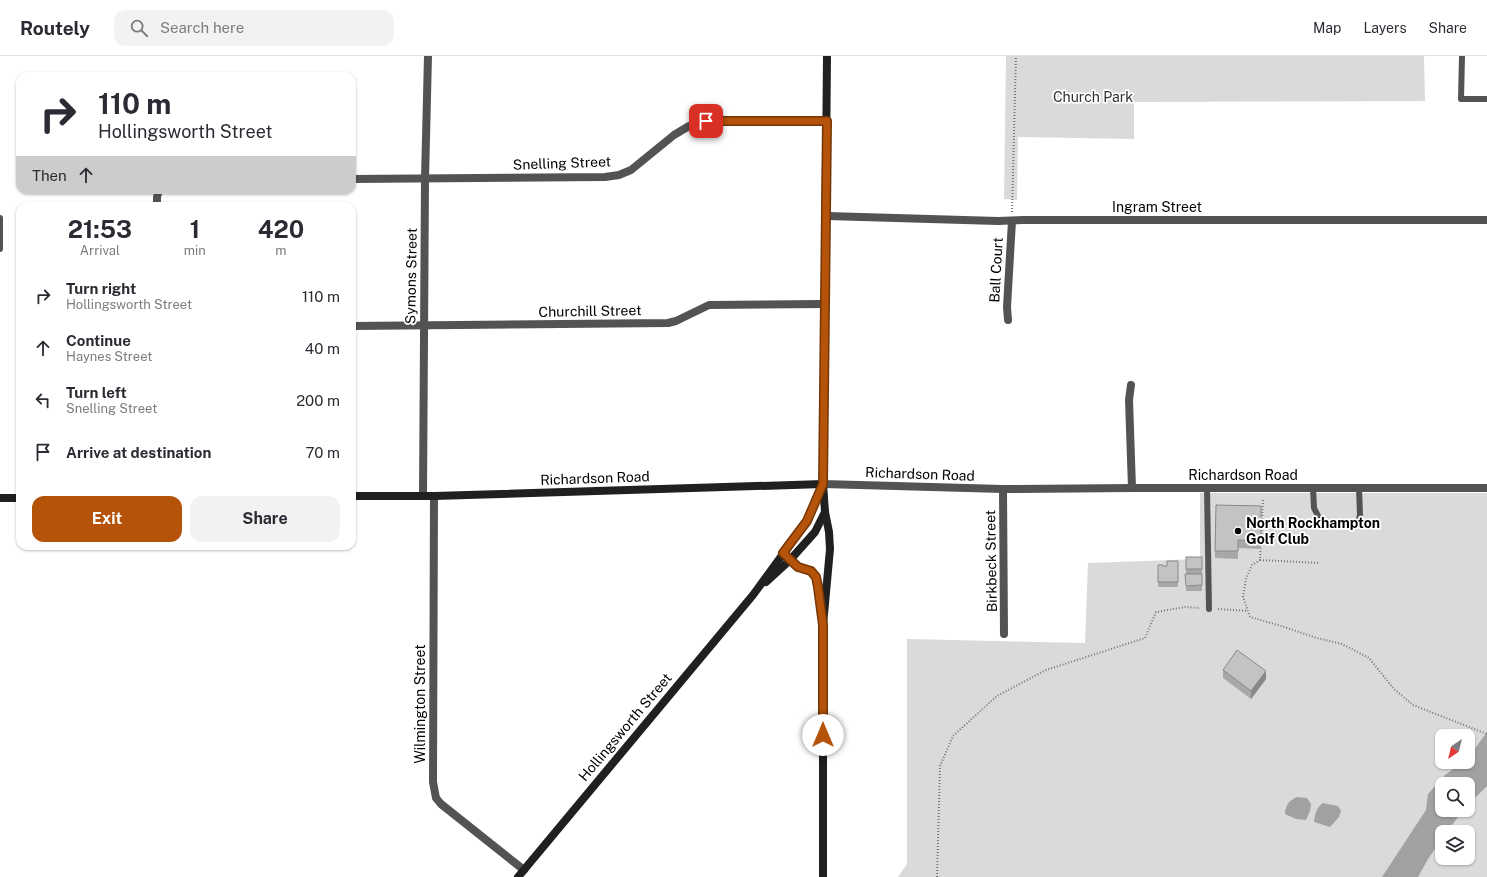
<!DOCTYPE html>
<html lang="en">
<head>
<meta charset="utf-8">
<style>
	:root { --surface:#fff; --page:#f2f2f3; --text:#2b2b33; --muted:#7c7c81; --line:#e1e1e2; --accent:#b45309 }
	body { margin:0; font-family:"Public Sans",sans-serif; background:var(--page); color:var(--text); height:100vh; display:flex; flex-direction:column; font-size:15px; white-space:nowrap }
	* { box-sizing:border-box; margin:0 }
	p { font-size:13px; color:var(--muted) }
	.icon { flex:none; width:22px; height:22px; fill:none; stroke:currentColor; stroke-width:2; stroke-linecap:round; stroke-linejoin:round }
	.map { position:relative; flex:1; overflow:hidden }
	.details { position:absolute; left:16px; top:146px; width:340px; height:348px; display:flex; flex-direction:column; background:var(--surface); border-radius:12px; box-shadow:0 1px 3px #0004 }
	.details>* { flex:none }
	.top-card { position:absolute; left:16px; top:16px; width:340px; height:122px; border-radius:12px; box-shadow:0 1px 3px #0004; background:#fff; color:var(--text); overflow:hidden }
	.needle { width:26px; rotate:215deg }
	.buttons { position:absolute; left:1435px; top:673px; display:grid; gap:8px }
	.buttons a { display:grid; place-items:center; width:40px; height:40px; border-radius:8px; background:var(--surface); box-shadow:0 1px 3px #0004; font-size:20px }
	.pin { position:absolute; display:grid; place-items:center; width:34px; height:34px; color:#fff; margin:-17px; border-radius:8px; box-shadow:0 2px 6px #0006 }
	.me { position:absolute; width:44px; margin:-22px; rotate:0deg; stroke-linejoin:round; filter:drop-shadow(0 0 3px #0008) }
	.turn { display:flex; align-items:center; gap:14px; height:84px; padding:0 16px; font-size:18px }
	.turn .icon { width:52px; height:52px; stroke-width:2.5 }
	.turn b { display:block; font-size:28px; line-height:34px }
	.then { display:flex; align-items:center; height:38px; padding:0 16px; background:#0003; gap:8px; font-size:15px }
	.eta { display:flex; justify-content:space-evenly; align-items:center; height:68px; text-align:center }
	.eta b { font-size:24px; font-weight:700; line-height:28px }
	.button { display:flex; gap:8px; margin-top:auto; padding:8px 16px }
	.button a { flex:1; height:46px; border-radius:12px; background:var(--accent); color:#fff; font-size:16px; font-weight:700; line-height:46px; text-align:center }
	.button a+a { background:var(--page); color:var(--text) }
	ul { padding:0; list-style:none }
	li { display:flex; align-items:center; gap:12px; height:52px; padding:0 16px }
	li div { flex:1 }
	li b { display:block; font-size:15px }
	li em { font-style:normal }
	header { display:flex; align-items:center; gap:24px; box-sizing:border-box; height:56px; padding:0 20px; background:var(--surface); border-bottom:1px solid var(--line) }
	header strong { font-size:19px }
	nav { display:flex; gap:22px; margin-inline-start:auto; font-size:14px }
	.search { width:280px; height:36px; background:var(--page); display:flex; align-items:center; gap:10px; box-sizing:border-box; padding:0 14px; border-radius:12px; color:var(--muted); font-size:15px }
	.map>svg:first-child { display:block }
</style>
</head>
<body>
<header>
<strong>Routely</strong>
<div class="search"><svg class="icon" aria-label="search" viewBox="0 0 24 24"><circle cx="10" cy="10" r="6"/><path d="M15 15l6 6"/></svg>Search here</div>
<nav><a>Map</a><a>Layers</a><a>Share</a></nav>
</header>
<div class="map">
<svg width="1487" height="821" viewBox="0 0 1487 821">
	<rect width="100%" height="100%" fill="#fff"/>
	<g fill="#dadada" fill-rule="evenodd">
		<path d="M 1006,0 L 1424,0 L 1425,45 L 1134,46 L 1134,83 L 1018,81 L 1017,144 L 1004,143 Z"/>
		<path d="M 1200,437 L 1487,437 L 1487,821 L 898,821 L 907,808 L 907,583 L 1085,587 L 1088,507 L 1200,503 ZM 1442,680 L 1468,680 L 1468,706 L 1442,706 ZM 1442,728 L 1468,728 L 1468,754 L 1442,754 ZM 1442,776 L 1468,776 L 1468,802 L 1442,802 Z"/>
	</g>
	<g fill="#a1a1a1">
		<path d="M 1487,676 L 1487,730 L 1468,749 L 1468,728 L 1442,728 L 1442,754 L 1463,754 L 1447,776 L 1442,776 L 1442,783 L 1428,803 L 1418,821 L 1382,821 L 1426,754 L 1428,738 L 1445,719 L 1463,706 L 1468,706 L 1468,702 Z"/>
		<path d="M 1297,741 L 1307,742 L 1311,748 L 1310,755 L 1306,764 L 1296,763 L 1285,758 C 1285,749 1290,744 1297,741 Z"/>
		<path d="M 1323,747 L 1338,750 L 1341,755 L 1339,761 L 1330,771 L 1314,766 C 1315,759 1316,751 1323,747 Z"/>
	</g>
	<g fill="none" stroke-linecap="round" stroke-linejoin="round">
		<g stroke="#757575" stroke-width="2" stroke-dasharray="1 2" stroke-linecap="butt">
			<path d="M 1012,156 L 1016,0"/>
			<path d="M 1263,444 L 1260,504 L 1252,509 L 1246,523 L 1243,541 L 1250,561 L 1281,570 L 1317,582 L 1342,588 L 1369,602 L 1394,633 L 1413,649 L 1487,678"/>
			<path d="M 1260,504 L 1320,507"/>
			<path d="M 1218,553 L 1248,555"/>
			<path d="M 937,821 L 940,710 L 953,680 L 997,640 L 1046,614 L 1145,582 L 1156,556 L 1185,551 L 1200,552"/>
		</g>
		<g stroke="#535353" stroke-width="6">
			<path d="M 1462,0 L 1461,43 L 1487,43"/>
			<path d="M 0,162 L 0,193"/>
			<path d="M 1207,432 L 1209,553"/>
			<path d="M 1313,432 L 1314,452 L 1321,466"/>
			<path d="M 1358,467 L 1360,459 L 1359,432"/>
		</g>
		<g stroke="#535353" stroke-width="8">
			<path d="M 352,123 L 605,121 L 619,119 L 631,114 L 674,79 L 689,70 L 706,65 L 827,65"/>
			<path d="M 157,150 L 157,141 L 159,134"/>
			<path d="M 827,160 L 998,165 L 1023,164 L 1487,164"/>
			<path d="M 1008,264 L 1007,251 L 1012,165"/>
			<path d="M 352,270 L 668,267 L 676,265 L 709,249 L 824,248"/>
			<path d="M 1131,329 L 1129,344 L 1132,432"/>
			<path d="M 823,428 L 1003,433 L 1132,432 L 1487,432"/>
			<path d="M 1003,433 L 1004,578"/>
			<path d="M 423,440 L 425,123 L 428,0"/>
			<path d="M 434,440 L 433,726 L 436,742 L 441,748 L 524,814"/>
			<path d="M 783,497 L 798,511 L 811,515 L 816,521 L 819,531 L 822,561"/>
		</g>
		<g stroke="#202020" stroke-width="8">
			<path d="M 352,440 L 434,440 L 823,428"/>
			<path d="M 0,442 L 20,442"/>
			<path d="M 766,526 L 790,504 L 815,476 L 825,456"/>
			<path d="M 518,821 L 753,539 L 807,465 L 822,431"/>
			<path d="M 823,821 L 823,569 L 830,493 L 829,476 L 825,456 L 823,428 C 824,286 827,143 827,0"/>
		</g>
	</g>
	<g fill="#a8a8a8">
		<path d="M 1216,449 L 1261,450 L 1261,493 L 1238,492 L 1238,503 L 1215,502 Z"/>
		<rect x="1186" y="501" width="16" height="34"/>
		<path d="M 1178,505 L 1178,531 L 1158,531 L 1158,509 L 1163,510 L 1167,510 Z"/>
		<path d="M 1223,614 L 1266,623 L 1251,643 L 1223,622 Z"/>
	</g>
	<path fill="#888" d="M 1266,615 L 1266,623 L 1251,643 L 1251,635 Z"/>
	<g fill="#c3c3c3" stroke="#888">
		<path d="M 1216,449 L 1261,450 L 1261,485 L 1238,484 L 1238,495 L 1215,495 Z"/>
		<rect x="1186" y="501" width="16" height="12"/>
		<path d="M 1167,505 L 1178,505 L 1178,526 L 1158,526 L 1158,509 L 1163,509 L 1163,510 L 1167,510 Z"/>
		<path d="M 1185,518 L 1202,518 L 1202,529 L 1186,530 Z"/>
		<path d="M 1237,594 L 1266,615 L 1251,635 L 1223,614 Z"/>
	</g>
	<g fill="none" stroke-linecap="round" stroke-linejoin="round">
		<g stroke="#753606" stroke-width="10">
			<path id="route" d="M 706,65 L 827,65 L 823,428 L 807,465 L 783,497 L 798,511 L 811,515 L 816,521 L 818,531 L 823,569 L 823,679"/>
		</g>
		<use href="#route" stroke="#b45309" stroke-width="7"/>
	</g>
	<circle fill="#000" stroke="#fff" stroke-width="1.5" cx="1238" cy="475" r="4"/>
	<g text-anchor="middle" stroke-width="3.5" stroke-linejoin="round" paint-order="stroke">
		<g font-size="14" fill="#313131" stroke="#fff">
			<text x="1093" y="46">Church Park</text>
		</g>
		<g font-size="14" fill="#000" stroke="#fff">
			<text transform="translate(562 107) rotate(-2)" y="5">Snelling Street</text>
			<text x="1157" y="156">Ingram Street</text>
			<text transform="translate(996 214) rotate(-87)" y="5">Ball Court</text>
			<text transform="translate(411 220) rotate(-89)" y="5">Symons Street</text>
			<text transform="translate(590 255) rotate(-1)" y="5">Churchill Street</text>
			<text transform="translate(920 418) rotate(2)" y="5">Richardson Road</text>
			<text x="1243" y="424">Richardson Road</text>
			<text transform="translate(595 422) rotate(-2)" y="5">Richardson Road</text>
			<text transform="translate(991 505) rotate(-91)" y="5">Birkbeck Street</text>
			<text transform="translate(420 648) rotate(-90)" y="5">Wilmington Street</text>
			<text transform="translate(625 671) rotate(-50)" y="5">Hollingsworth Street</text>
		</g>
		<g font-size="14" font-weight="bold" fill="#000" stroke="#fff" text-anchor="start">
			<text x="1246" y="472">North Rockhampton<tspan x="1246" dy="16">Golf Club</tspan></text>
		</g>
	</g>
</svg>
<div class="buttons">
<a><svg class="needle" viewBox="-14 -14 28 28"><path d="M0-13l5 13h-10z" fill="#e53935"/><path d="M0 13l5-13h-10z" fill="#7c7c81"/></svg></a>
<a><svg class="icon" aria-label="search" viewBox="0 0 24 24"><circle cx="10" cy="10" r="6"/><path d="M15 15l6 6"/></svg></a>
<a><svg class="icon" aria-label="layers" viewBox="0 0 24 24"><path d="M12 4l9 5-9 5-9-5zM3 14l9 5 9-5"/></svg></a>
</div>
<div class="pin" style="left:706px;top:65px;background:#d93025"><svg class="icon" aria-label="arrive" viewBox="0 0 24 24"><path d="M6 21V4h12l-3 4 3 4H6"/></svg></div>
<svg class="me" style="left:823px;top:679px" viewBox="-20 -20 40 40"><circle r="19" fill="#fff"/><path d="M0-13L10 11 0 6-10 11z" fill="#b45309"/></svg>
<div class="top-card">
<div class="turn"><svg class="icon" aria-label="right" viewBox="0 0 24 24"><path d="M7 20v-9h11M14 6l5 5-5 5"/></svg><div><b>110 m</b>Hollingsworth Street</div></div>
<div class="then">Then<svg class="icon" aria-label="ahead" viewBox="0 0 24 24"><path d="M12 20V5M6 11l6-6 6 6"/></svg></div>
</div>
<section class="details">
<div class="eta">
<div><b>21:53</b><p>Arrival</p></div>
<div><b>1</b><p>min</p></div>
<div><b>420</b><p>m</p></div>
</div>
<ul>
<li><svg class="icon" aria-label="right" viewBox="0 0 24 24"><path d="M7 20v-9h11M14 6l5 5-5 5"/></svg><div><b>Turn right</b><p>Hollingsworth Street</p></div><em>110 m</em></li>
<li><svg class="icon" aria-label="ahead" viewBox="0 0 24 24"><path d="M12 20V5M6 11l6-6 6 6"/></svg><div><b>Continue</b><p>Haynes Street</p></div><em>40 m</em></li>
<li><svg class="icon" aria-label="left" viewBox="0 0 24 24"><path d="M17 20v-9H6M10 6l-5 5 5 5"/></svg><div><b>Turn left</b><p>Snelling Street</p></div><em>200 m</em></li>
<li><svg class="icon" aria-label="arrive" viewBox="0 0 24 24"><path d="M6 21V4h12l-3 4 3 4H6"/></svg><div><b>Arrive at destination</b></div><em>70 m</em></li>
</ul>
<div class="button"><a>Exit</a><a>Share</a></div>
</section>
</div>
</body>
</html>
